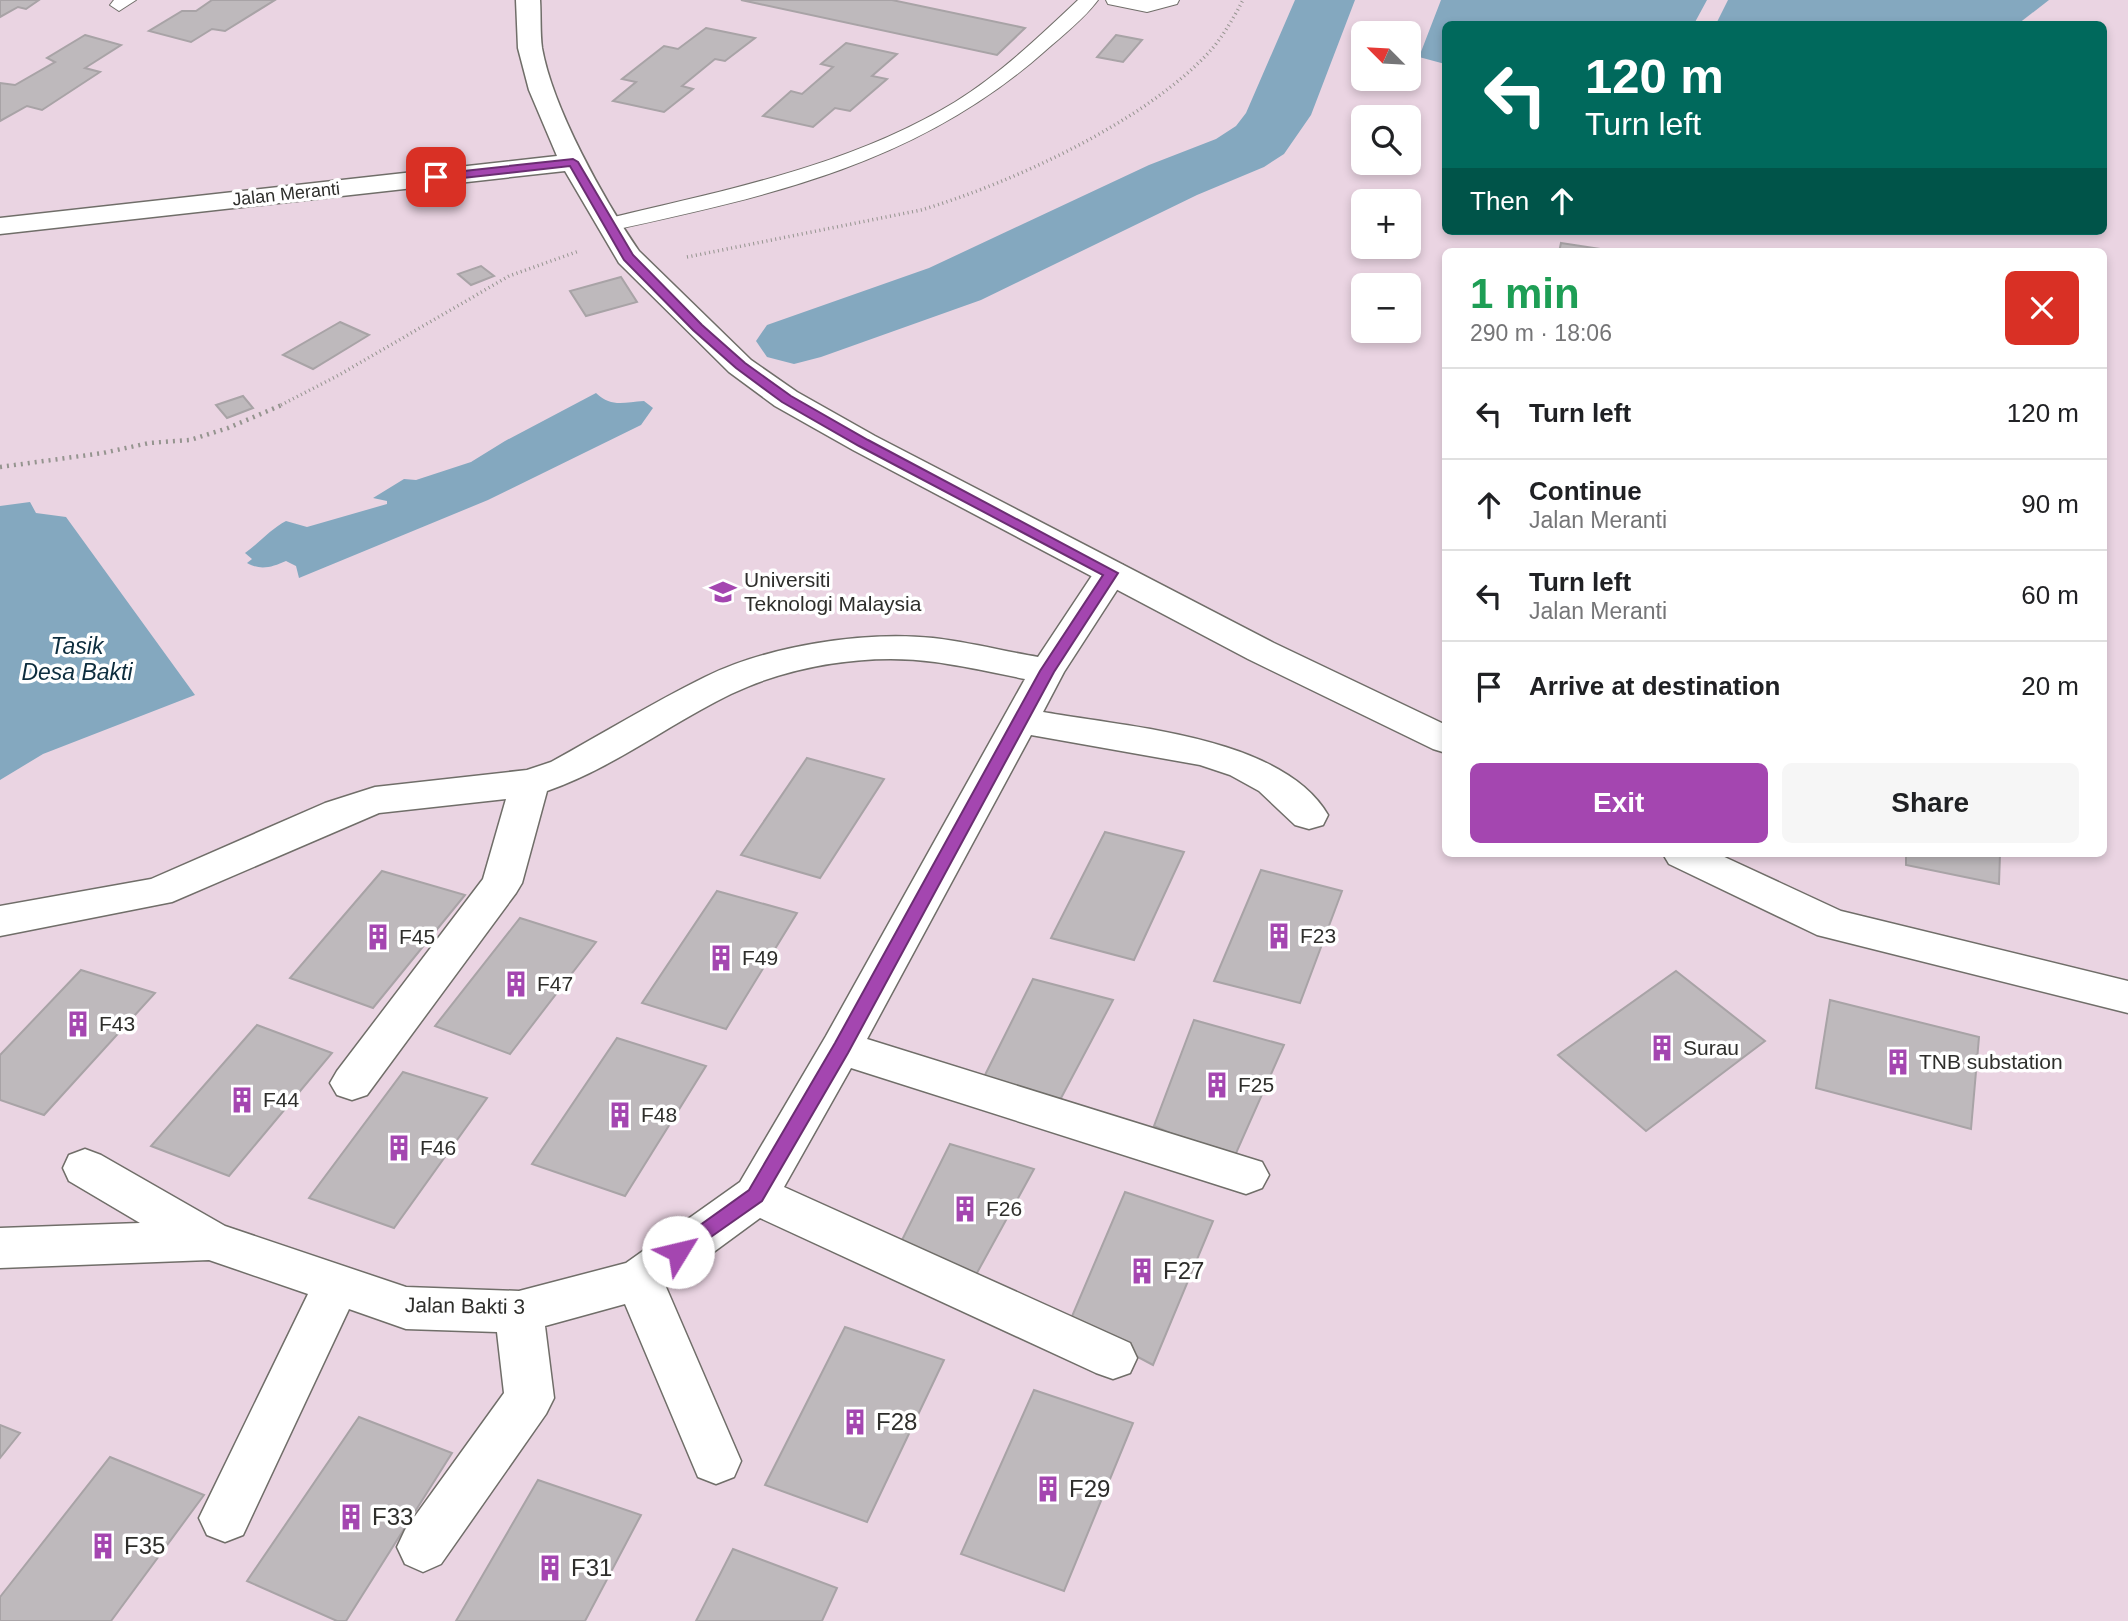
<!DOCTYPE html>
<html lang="en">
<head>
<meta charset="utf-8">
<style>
	:root { --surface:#fff; --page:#f6f6f6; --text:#202124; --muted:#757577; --line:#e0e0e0; --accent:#a446b0 }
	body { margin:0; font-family:Arial,sans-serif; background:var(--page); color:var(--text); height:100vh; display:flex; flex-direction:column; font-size:26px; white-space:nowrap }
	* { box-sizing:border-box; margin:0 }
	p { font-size:23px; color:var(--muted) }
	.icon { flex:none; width:38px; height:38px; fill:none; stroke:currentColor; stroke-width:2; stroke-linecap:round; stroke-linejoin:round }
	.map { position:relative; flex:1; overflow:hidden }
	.side { position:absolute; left:1442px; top:248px; width:665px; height:609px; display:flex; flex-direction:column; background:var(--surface); border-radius:10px; box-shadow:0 4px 10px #0003 }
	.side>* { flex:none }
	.guide { position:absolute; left:1442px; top:21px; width:665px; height:214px; border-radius:10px; box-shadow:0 4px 10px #0003; background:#00695c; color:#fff; overflow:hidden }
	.needle { width:46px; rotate:294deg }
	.fabs { position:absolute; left:1351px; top:21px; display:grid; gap:14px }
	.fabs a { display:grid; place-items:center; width:70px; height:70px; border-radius:10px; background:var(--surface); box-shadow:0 4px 10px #0003; font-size:35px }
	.pin { position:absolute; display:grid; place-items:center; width:60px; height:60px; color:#fff; margin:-30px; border-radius:14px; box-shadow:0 4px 10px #0006 }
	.me { position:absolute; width:77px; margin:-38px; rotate:54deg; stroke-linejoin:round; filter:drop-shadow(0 0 5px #0008) }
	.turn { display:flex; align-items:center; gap:24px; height:147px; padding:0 28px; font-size:32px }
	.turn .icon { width:91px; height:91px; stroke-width:2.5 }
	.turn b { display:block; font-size:49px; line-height:60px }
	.then { display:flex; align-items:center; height:66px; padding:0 28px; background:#0003; gap:14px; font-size:26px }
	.round { display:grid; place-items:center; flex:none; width:74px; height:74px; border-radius:10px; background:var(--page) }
	.headline { display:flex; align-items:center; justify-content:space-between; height:119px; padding:0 28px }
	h1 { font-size:42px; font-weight:700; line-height:52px; color:#1e9e55 }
	.action { display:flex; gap:14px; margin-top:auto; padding:14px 28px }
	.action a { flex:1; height:80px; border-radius:10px; background:var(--accent); color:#fff; font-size:28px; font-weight:700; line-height:80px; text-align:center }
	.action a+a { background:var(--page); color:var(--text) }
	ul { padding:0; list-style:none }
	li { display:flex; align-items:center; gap:21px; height:91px; padding:0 28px; border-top:2px solid var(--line) }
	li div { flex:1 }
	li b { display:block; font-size:26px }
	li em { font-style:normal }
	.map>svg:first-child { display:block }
</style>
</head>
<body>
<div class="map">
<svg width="2128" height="1621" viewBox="0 0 2128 1621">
	<rect width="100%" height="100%" fill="#e7e5df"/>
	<path fill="#ead4e2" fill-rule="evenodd" d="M 0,0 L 2128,0 L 2128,1621 L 0,1621 ZM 1446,24 L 2104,24 L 2104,231 L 1446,231 ZM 1363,33 L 1409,33 L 1409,79 L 1363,79 ZM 1363,117 L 1409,117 L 1409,163 L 1363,163 ZM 1363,201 L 1409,201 L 1409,247 L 1363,247 ZM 1446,252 L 2104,252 L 2104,854 L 1446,854 ZM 1363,285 L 1409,285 L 1409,331 L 1363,331 Z"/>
	<g fill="#84a8bf">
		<path d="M 1441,0 L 1707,0 L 1694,24 L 1446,24 L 1445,64 L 1419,57 Z"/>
		<path d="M 1728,0 L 2049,0 L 2018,24 L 1716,24 Z"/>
		<path d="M 596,393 C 612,408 624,402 644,401 L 653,408 L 641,425 L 488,500 L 299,578 L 296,566 L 286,561 C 272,567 261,571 247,563 L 252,559 L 245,553 C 259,543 272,528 286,521 L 307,527 L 387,504 L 387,501 L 373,498 L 404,479 L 416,480 L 471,462 L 505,441 Z"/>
		<path d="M 30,502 L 36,513 L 66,517 L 195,695 L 43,754 L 0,780 L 0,506 Z"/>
	</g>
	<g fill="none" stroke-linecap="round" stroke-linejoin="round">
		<path fill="#84a8bf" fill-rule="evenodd" d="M 1295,0 L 1355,0 L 1311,115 L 1284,154 L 1264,167 L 1197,195 L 981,300 L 821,357 L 794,364 L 767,357 L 756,341 L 767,325 L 929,268 L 1149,165 L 1216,139 L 1236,126 L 1246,113 Z"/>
	</g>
	<g fill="#beb9bc" stroke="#a8a3a6" stroke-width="2">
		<path d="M 0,0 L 39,0 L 26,9 L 18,7 L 0,17 Z"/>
		<path d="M 212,0 L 275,0 L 225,31 L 212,29 L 191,42 L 149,31 L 182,11 L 196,11 Z"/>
		<path d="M 741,0 L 892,0 L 1025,28 L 997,55 Z"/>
		<path d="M 706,28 L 755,38 L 725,61 L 715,59 L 682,86 L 693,89 L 664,112 L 613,101 L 636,82 L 622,79 L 664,46 L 678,49 Z"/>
		<path d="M 85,35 L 121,45 L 85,68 L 100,72 L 42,110 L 27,106 L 0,121 L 0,83 L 15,85 L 55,62 L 47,58 Z"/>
		<path d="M 1116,35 L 1142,40 L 1123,62 L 1097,57 Z"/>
		<path d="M 846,43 L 897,54 L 872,76 L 887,79 L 850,111 L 835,108 L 813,127 L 763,116 L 791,91 L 802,94 L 833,67 L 821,64 Z"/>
		<path d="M 1561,243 L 1620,252 L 1559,252 Z"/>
		<path d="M 481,266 L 494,276 L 471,285 L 458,274 Z"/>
		<path d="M 621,277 L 637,302 L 586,316 L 570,291 Z"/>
		<path d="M 340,322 L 369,335 L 313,369 L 283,355 Z"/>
		<path d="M 243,396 L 253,408 L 227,418 L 216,405 Z"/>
		<path d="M 807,758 L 884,779 L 820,878 L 741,855 Z"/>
		<path d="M 1105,832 L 1184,852 L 1134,960 L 1051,938 Z"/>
		<path d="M 1906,854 L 2000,854 L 1999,884 L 1906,865 Z"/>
		<path d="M 1261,870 L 1342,891 L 1300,1003 L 1214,981 Z"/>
		<path d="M 382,871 L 465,895 L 373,1008 L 290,978 Z"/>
		<path d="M 717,891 L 797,913 L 726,1029 L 642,1003 Z"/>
		<path d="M 520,918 L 596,942 L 510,1054 L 435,1026 Z"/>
		<path d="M 81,970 L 155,993 L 44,1115 L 0,1100 L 0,1055 Z"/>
		<path d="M 1676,971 L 1765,1041 L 1646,1131 L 1558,1055 Z"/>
		<path d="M 1033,979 L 1113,1000 L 1060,1100 L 984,1077 Z"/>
		<path d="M 1830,1000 L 1979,1037 L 1971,1129 L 1816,1088 Z"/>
		<path d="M 1194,1020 L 1284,1045 L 1233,1160 L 1154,1126 Z"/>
		<path d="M 257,1025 L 332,1053 L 229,1176 L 151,1146 Z"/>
		<path d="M 617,1038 L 706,1066 L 625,1196 L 532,1164 Z"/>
		<path d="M 403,1072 L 487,1098 L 394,1228 L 309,1198 Z"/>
		<path d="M 950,1144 L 1034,1169 L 972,1282 L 898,1248 Z"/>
		<path d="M 1125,1192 L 1213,1221 L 1153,1365 L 1070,1321 Z"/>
		<path d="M 845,1327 L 944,1360 L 867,1522 L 765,1485 Z"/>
		<path d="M 1034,1390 L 1133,1423 L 1064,1591 L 961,1554 Z"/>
		<path d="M 359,1417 L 452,1453 L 346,1621 L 337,1621 L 247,1581 Z"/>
		<path d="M 0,1425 L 20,1433 L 0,1458 Z"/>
		<path d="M 110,1457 L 204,1495 L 111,1621 L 0,1621 L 0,1597 Z"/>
		<path d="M 538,1480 L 641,1515 L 585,1621 L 456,1621 Z"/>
		<path d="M 733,1549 L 837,1588 L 822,1621 L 696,1621 Z"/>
	</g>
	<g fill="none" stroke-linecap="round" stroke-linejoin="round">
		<g stroke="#706e69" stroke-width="2">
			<g id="service">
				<path d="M 136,0 L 119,11 L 110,5 L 114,0 Z"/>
				<path d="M 1078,0 L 1098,0 C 1084,19 1062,36 1045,51 C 918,164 769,196 609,231 L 601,230 L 598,225 L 601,220 C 723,190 846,168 955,102 C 1000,74 1040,36 1078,0 Z"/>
				<path d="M 1106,0 L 1179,0 L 1177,4 L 1147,12 L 1108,4 Z"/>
			</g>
		</g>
		<g stroke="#706e69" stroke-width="3">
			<path id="minor" d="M 1111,562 L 1123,565 L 1128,573 L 1064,672 L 1043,712 C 1126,727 1282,736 1328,815 L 1323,825 L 1309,829 L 1295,825 L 1259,791 L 1230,775 L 1200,765 L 1031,735 L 867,1039 L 1262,1162 L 1269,1175 L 1262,1188 L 1246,1194 L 851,1068 L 784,1187 L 1130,1343 L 1137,1358 L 1130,1373 L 1113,1379 L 1096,1373 L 760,1218 L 666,1287 L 741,1461 L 734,1477 L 716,1484 L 698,1477 L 625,1304 L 545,1326 L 554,1398 L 546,1414 L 441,1564 L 423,1572 L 405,1564 L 397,1547 L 405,1530 L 504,1393 L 497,1332 L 406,1329 L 349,1309 L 243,1535 L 225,1542 L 207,1535 L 199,1518 L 308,1294 L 209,1260 L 0,1268 L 0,1228 L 140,1223 L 69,1181 L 63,1168 L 69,1155 L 85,1149 L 101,1155 L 225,1226 L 406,1287 L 519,1291 L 626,1263 L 740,1182 L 826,1036 L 1025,679 C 995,673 965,666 935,662 C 870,653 791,665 731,694 C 669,724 613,768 547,791 L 522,883 L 516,893 L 367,1095 L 352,1100 L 337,1095 L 330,1083 L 337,1071 L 483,879 L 506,799 L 379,813 L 172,902 L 0,936 L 0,906 L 151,879 L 325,803 L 375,787 L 527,770 L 551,762 C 602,734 652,703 705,677 C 768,646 862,631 933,638 C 968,642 1003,651 1038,657 L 1099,565 Z"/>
		</g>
		<g stroke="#706e69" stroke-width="3">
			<g id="tertiary">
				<path d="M 516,0 L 540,0 C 541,16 540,33 542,48 C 553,109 604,200 639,251 L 751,360 L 797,392 L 875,436 L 1274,643 L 1446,725 L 1446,753 L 1433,749 L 1248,659 L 853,450 L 775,406 L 729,372 L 619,263 L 565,171 L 0,234 L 0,218 L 557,156 L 529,90 L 518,48 Z"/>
				<path d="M 1663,854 L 1718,854 L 1841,911 L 2128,981 L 2128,1013 L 1817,935 L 1669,864 Z"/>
			</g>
		</g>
		<g stroke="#95948f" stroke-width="3.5" stroke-dasharray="1 3.5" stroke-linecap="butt">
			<path d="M 687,257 L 921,210 C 1012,183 1147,121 1211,50 C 1224,35 1234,17 1243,0"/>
			<path d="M 281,405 L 339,375 L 509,276 L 579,251"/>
		</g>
		<path stroke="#95948f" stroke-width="4.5" stroke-dasharray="2 5" stroke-linecap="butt" d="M 0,467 L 103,453 L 149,443 L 190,440 L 228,428 L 284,404"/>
		<use href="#service" fill="#fff" fill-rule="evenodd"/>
		<use href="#minor" fill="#fff" fill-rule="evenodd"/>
		<use href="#tertiary" fill="#fff" fill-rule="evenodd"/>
	</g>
	<path fill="#a446b0" stroke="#6b2e72" stroke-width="2" d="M 573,159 L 578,162 L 633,255 L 702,325 L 745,363 L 791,396 L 868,440 L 1118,573 L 1054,672 L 848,1053 L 762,1201 L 678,1260 L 671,1258 L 668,1252 L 671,1246 L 749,1190 L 835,1043 L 1040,671 L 1103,575 L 859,446 L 782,402 L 736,368 L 693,330 L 624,260 L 570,166 L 436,181 L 431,177 L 436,174 Z"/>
	<defs>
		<g id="university-bare" transform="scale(2.1)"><path d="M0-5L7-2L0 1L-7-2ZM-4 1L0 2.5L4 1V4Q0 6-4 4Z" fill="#a446b0" stroke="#fff" stroke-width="2.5" paint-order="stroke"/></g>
		<g id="building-bare" transform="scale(2.1)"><path d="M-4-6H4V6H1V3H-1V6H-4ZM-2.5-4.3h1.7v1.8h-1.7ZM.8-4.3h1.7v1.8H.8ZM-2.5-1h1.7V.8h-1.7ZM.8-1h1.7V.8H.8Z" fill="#a446b0" stroke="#fff" stroke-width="2.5" paint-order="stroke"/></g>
	</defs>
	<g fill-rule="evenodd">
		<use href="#university-bare" x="723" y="592"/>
		<use href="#building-bare" x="1279" y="936"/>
		<use href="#building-bare" x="378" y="937"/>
		<use href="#building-bare" x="721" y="958"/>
		<use href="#building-bare" x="516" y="984"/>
		<use href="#building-bare" x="78" y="1024"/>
		<use href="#building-bare" x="1662" y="1048"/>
		<use href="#building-bare" x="1898" y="1062"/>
		<use href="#building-bare" x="1217" y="1085"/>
		<use href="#building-bare" x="242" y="1100"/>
		<use href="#building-bare" x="620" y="1115"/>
		<use href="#building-bare" x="399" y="1148"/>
		<use href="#building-bare" x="965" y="1209"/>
		<use href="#building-bare" x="1142" y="1271"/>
		<use href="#building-bare" x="855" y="1422"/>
		<use href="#building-bare" x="1048" y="1489"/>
		<use href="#building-bare" x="351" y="1517"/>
		<use href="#building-bare" x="103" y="1546"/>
		<use href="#building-bare" x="550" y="1568"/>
	</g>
	<g text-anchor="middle" stroke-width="7" stroke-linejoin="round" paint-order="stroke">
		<g font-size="18" fill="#2e2e2b" stroke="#fff">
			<text transform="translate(286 194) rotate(-6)" y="6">Jalan Meranti</text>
		</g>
		<g font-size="21" fill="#2e2e2b" stroke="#fff" text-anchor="start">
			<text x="744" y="587">Universiti<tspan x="744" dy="24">Teknologi Malaysia</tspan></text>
			<text x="1300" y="943">F23</text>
			<text x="399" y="944">F45</text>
			<text x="742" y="965">F49</text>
			<text x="537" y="991">F47</text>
			<text x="99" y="1031">F43</text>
			<text x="1683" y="1055">Surau</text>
			<text x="1919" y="1069">TNB substation</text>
			<text x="1238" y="1092">F25</text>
			<text x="263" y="1107">F44</text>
			<text x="641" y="1122">F48</text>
			<text x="420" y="1155">F46</text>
			<text x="986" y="1216">F26</text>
		</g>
		<g font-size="21" fill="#2e2e2b" stroke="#fff">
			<text transform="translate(465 1306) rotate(1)" y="7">Jalan Bakti 3</text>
		</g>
		<g font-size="23" font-style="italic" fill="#0d2d3e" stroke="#fff">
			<text x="77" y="654">Tasik<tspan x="77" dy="26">Desa Bakti</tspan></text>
		</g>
		<g font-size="24" fill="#2e2e2b" stroke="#fff" text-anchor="start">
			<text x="1163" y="1279">F27</text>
			<text x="876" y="1430">F28</text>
			<text x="1069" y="1497">F29</text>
			<text x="372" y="1525">F33</text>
			<text x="124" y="1554">F35</text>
			<text x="571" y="1576">F31</text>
		</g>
	</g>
</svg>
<div class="fabs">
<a><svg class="needle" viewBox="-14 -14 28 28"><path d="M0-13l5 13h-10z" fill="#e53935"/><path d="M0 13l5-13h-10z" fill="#757577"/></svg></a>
<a><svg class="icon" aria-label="search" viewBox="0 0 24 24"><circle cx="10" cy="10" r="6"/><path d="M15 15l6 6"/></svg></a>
<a>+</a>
<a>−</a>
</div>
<div class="pin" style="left:436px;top:177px;background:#d93025"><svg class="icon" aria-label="arrive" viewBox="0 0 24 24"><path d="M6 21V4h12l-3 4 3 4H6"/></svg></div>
<svg class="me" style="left:678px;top:1252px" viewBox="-20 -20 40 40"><circle r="19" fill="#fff"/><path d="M0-13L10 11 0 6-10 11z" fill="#a446b0"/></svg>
<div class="guide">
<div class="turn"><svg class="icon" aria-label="left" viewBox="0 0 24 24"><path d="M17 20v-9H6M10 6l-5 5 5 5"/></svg><div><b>120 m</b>Turn left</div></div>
<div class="then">Then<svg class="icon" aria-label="ahead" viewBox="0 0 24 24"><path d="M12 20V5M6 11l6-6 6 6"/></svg></div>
</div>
<section class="side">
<div class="headline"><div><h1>1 min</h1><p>290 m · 18:06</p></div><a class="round" style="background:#d93025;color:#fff"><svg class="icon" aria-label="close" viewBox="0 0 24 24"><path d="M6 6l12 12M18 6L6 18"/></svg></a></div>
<ul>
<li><svg class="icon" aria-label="left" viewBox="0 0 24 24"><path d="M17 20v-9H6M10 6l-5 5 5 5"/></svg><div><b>Turn left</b></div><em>120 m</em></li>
<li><svg class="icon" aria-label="ahead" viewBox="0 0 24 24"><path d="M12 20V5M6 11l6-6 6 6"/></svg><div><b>Continue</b><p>Jalan Meranti</p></div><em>90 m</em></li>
<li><svg class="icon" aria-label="left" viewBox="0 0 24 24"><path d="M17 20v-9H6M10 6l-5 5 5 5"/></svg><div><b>Turn left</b><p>Jalan Meranti</p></div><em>60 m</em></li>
<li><svg class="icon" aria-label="arrive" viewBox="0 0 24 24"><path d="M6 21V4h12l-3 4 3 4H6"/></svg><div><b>Arrive at destination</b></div><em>20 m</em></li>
</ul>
<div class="action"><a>Exit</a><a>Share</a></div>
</section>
</div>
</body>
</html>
